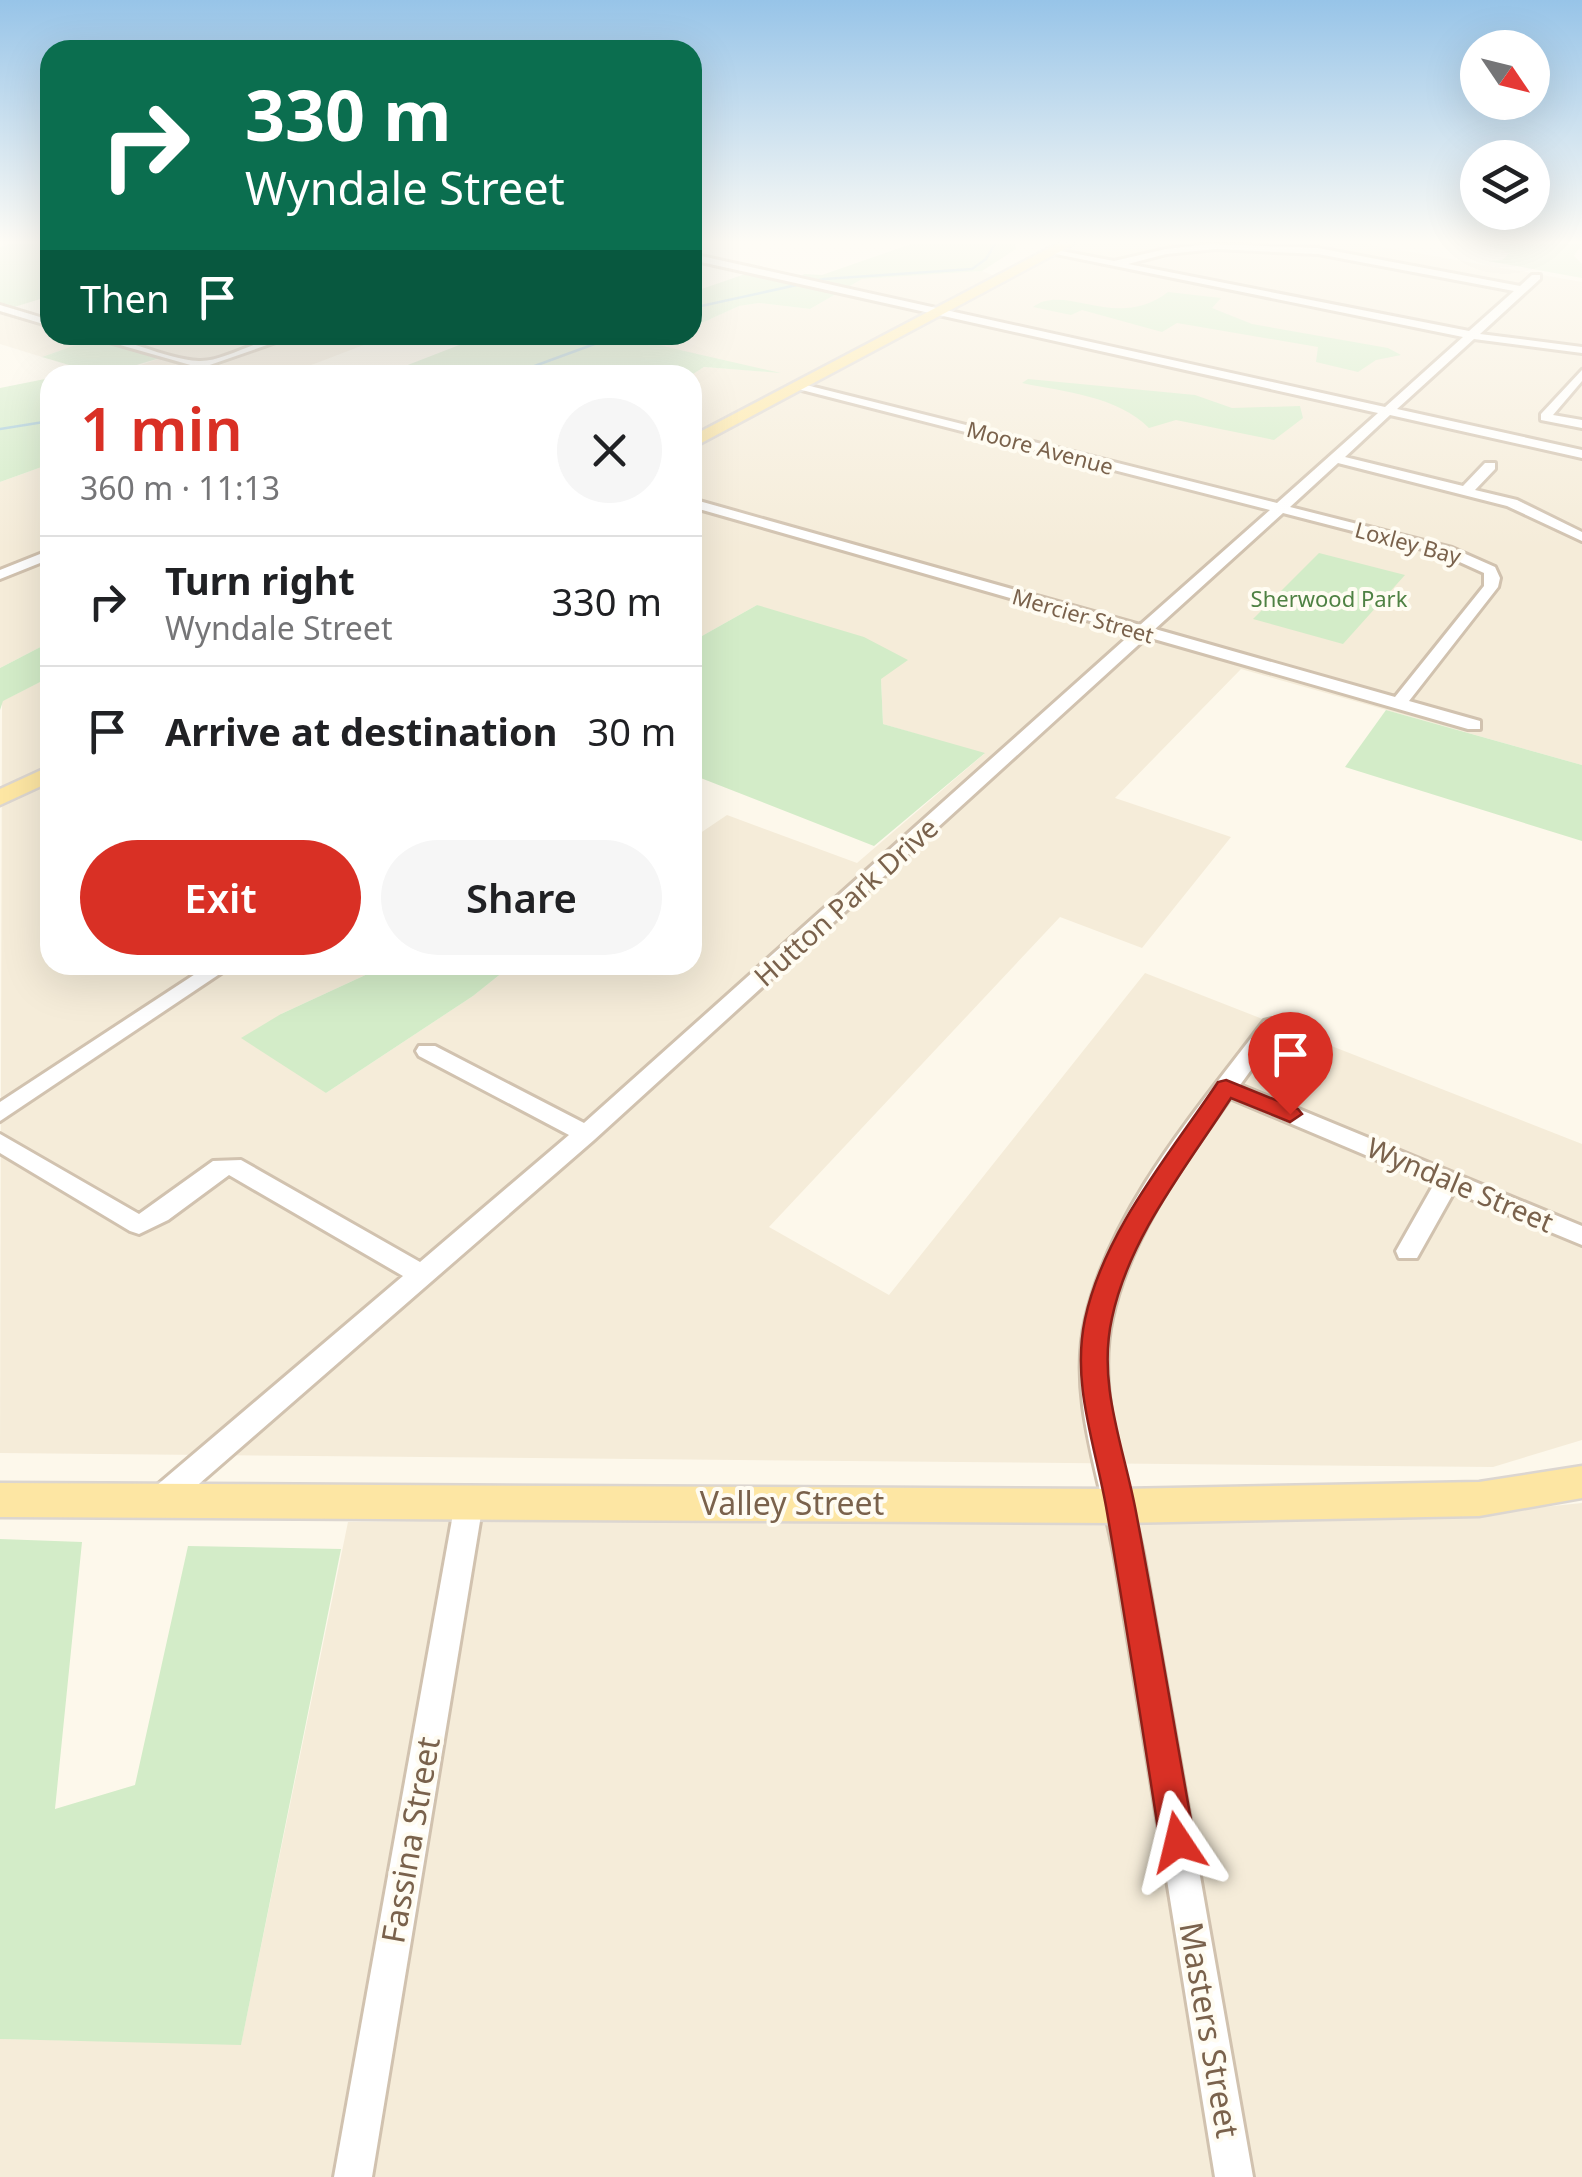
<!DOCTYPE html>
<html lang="en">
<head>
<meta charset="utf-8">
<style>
	:root { --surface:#fff; --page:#f6f6f6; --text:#202124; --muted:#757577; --line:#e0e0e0; --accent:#d93025 }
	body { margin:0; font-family:"Noto Sans",sans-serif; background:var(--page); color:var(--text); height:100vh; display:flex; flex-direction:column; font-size:38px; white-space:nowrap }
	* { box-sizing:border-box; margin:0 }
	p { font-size:32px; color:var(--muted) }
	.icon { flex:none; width:55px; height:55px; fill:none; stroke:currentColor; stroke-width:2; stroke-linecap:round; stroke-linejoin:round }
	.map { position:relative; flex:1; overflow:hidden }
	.drawer { position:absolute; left:40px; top:365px; width:662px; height:610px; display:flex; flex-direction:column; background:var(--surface); border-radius:30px; box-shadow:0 10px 40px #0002 }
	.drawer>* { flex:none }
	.top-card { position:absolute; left:40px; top:40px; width:662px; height:305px; border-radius:30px; box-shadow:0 10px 40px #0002; background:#0b6e4f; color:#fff; overflow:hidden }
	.needle { width:65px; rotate:125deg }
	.tools { position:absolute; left:1460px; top:30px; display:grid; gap:20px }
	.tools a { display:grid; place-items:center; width:90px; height:90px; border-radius:50%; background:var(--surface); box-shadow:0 10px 40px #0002; font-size:50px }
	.pin { position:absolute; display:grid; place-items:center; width:85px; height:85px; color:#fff; margin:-102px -42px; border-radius:50% 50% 50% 0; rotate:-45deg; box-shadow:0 0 10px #0007 }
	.pin .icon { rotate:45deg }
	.me { position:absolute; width:110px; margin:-55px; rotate:350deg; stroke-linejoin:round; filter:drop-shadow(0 0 8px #0008) }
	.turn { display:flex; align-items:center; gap:35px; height:210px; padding:0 40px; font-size:45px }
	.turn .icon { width:130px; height:130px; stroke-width:2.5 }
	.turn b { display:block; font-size:70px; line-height:85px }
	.then { display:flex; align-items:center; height:95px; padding:0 40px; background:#0003; gap:20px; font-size:38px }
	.round { display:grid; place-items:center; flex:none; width:105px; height:105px; border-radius:52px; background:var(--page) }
	.headline { display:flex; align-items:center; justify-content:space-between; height:170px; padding:0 40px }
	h1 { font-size:60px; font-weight:600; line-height:75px; color:var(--accent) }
	.primary-button { display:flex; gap:20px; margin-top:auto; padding:20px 40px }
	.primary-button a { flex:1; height:115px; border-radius:60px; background:var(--accent); color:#fff; font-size:40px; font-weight:600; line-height:115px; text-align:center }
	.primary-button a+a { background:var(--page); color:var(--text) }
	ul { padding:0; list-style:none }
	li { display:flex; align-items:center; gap:30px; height:130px; padding:0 40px; border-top:2px solid var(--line) }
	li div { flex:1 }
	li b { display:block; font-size:38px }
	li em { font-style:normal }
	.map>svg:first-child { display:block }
</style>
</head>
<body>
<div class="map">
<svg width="1582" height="2177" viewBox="0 0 1582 2177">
	<rect width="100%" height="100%" fill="#fdf8eb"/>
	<g fill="#f5ecd9">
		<path d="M 1080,244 L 1366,244 L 1582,282 L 1582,765 L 1241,669 L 1115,798 L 1231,837 L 1142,948 L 1060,917 L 769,1227 L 889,1295 L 1145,973 L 1582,1144 L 1582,1440 L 1493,1467 L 0,1453 L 2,701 L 50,677 L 50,965 L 387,965 L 281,1014 L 326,1093 L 473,996 L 512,965 L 692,965 L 693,838 L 727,815 L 857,863 L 984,754 L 883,724 L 881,679 L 757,605 L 693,641 L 692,388 L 696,386 L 692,374 L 704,367 L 771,372 L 656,345 L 677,335 L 692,335 L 693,327 L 739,306 L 759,303 L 810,309 L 862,279 L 982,271 L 1007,281 Z"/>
		<path d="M 0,305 L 42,317 L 50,315 L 50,335 L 390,335 L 285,375 L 112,375 L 158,359 L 94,339 L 42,357 L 0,344 Z"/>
		<path d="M 50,464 L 50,642 L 0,668 L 0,482 Z"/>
		<path d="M 1582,1503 L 1582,2177 L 0,2177 L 0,2039 L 241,2044 L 348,1522 L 1487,1513 Z"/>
	</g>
	<g fill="#d3ecc8">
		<path d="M 12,244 L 50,244 L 50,296 L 11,308 L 0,305 L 0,247 Z"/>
		<path d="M 911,244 L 1015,244 L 1016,249 L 982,271 L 862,279 L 810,309 L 759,303 L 739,306 L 693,327 L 693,292 L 751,272 L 795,282 L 804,274 L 822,275 Z"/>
		<path d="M 1482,244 L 1582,244 L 1574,256 L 1582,264 L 1582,278 L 1488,261 L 1502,260 L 1510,253 Z"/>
		<path d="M 1168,292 L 1221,298 L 1212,308 L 1252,324 L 1388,348 L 1401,355 L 1376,360 L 1358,372 L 1316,362 L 1318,347 L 1177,323 L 1162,332 L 1082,310 L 1071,315 L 1033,307 C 1064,282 1117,332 1168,292 Z"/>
		<path d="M 499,335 L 677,335 L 658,345 L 781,373 L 704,367 L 693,374 L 696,386 L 693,388 L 692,375 L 382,375 L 467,342 Z"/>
		<path d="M 93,339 L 160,358 L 103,375 L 42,357 Z"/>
		<path d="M 50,378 L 50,464 L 0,482 L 0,388 Z"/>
		<path d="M 1028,379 L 1195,395 L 1232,408 L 1300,406 L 1303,418 L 1274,440 L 1176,420 L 1149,428 C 1117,396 1065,392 1022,383 Z"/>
		<path d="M 1319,553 L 1405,575 L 1343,644 L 1253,619 Z"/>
		<path d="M 757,605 L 864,637 L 908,660 L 881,679 L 883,724 L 985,753 L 874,846 L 693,775 L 693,641 Z"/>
		<path d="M 50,642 L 50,677 L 3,701 L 0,710 L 0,668 Z"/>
		<path d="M 1386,710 L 1582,765 L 1582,841 L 1345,767 Z"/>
		<path d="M 387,965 L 512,965 L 473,996 L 326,1093 L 241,1038 L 281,1014 Z"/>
		<path d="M 0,1539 L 82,1542 L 55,1809 L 135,1785 L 188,1546 L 341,1549 L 241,2045 L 0,2039 Z"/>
	</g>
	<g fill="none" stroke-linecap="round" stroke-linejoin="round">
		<g stroke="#a4ccdb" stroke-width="2.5">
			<path d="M 692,308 L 824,279 L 972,269 L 986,259 L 995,244"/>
			<path d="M 510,375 L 619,335"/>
			<path d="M 0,429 L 50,421"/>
		</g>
		<g stroke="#d1c2af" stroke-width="6">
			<g id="minor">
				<path d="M 1210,244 L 1318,248 L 1520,286 L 1532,275 L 1540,275 L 1540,279 L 1480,334 L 1582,347 L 1582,353 L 1474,339 L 1397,409 L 1582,450 L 1582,458 L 1390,415 L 1345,457 L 1463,486 L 1485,463 L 1495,463 L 1495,469 L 1475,490 L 1517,500 L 1582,532 L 1582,541 L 1507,506 L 1338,463 L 1290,507 L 1452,548 L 1495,567 L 1500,578 L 1498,587 L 1409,701 L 1480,721 L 1480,729 L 1468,729 L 1147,637 L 594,1140 L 169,1510 L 159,1513 L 149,1510 L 145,1501 L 149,1492 L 403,1276 L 229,1175 L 168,1220 L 139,1234 L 130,1231 L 0,1153 L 0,1134 L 139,1214 L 213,1161 L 241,1160 L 420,1262 L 569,1135 L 419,1056 L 416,1051 L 419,1046 L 435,1046 L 584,1123 L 1132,633 L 692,507 L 692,499 L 1140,625 L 1270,510 L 798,389 L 798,383 L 1277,503 L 1378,413 L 692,260 L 692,254 L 1385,407 L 1463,337 L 1046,252 L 1051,249 L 1114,261 L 1166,249 ZM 1216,249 L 1318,254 L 1514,291 L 1469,331 L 1128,264 L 1166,254 ZM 1283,513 L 1442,554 L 1484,573 L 1484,586 L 1395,697 L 1155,629 Z"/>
				<path d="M 0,305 L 50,320 L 50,326 L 0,311 Z"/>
				<path d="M 85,335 C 125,335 161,359 199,361 C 226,362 262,335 296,335 L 201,368 Z"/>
				<path d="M 1582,370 L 1582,381 L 1553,415 L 1582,420 L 1582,428 L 1541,420 L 1541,414 Z"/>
				<path d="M 50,550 L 50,559 L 0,579 L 0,570 Z"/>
				<path d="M 209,965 L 233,965 L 0,1121 L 0,1102 Z"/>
				<path d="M 1272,1019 L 1283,1026 L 1240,1085 L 1582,1226 L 1582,1245 L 1454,1192 L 1417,1258 L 1399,1258 L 1396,1251 L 1434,1184 L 1230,1098 C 1183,1165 1130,1236 1112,1318 C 1094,1400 1131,1484 1145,1564 C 1181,1768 1217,1973 1253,2177 L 1215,2177 C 1182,1973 1149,1768 1116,1564 C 1103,1484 1067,1400 1086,1318 C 1112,1206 1197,1110 1264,1021 Z"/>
				<path d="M 469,1490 L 479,1494 L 483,1503 L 372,2177 L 334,2177 L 455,1503 L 459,1494 Z"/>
			</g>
		</g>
		<g stroke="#dcd6d0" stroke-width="5">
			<g id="major">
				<path d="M 1057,244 L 1074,244 L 692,448 L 692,436 Z"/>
				<path d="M 50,766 L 50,782 L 0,805 L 0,789 Z"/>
				<path d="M 1582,1466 L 1582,1498 L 1479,1516 L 1121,1523 L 0,1517 L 0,1483 L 1121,1489 L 1479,1482 Z"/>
			</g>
		</g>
		<use href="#minor" fill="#fff" fill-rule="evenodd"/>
		<use href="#major" fill="#fde6a3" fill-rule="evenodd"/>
	</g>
	<linearGradient id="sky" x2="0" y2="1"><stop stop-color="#97c4e8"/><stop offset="0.44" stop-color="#fefcf6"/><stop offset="1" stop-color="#fefcf6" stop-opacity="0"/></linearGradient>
	<rect width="1582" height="549" fill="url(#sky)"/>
	<path fill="#d93025" stroke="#8d1f18" stroke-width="2.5" d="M 1226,1080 L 1298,1109 L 1302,1114 L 1290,1122 L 1231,1098 C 1187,1166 1129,1237 1112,1318 C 1097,1385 1124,1447 1136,1512 C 1157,1622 1175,1732 1195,1842 L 1190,1854 L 1178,1859 L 1165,1854 L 1160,1842 C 1143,1732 1126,1622 1107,1512 C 1096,1447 1071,1385 1085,1319 C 1104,1231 1170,1154 1218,1082 Z"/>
	<g text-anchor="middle" stroke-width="8" stroke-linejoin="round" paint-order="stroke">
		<g font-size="22" fill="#7a624c" stroke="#fffcf2">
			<text transform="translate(1040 448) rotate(15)" y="8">Moore Avenue</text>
			<text transform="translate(1408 543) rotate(15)" y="8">Loxley Bay</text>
			<text transform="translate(1083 616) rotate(16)" y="8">Mercier Street</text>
		</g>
		<g font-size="22" fill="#4e8143" stroke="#fffcf2">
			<text x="1329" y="607">Sherwood Park</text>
		</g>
		<g font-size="28" fill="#7a624c" stroke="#fffcf2">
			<text transform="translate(846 902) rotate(-42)" y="10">Hutton Park Drive</text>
			<text transform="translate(1460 1185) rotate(23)" y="10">Wyndale Street</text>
		</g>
		<g font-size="32" fill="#7a624c" stroke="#fffcf2">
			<text x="792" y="1515">Valley Street</text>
			<text transform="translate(411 1840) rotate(-80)" y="11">Fassina Street</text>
			<text transform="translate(1209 2030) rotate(80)" y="11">Masters Street</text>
		</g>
	</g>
</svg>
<div class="tools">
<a><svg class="needle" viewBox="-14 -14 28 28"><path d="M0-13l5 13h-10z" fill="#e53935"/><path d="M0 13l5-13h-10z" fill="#757577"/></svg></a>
<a><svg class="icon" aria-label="layers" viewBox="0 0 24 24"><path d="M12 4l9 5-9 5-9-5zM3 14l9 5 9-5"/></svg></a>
</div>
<div class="pin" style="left:1290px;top:1114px;background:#d93025"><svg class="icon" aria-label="arrive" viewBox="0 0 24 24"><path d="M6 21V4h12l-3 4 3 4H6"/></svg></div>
<svg class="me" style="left:1178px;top:1842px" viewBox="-20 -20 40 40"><path d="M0-17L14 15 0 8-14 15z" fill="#d93025" stroke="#fff" stroke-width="4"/></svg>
<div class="top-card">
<div class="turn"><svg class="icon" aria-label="right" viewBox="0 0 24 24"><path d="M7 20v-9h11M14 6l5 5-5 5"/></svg><div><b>330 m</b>Wyndale Street</div></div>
<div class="then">Then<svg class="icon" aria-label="arrive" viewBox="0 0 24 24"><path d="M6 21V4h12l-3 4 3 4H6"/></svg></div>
</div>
<section class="drawer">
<div class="headline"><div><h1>1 min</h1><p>360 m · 11:13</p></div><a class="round"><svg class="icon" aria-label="close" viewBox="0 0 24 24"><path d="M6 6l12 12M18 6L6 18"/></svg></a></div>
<ul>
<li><svg class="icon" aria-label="right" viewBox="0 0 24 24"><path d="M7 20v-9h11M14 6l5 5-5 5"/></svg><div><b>Turn right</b><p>Wyndale Street</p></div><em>330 m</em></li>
<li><svg class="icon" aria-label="arrive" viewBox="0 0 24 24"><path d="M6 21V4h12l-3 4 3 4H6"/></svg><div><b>Arrive at destination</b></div><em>30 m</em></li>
</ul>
<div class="primary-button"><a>Exit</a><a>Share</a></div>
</section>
</div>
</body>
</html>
